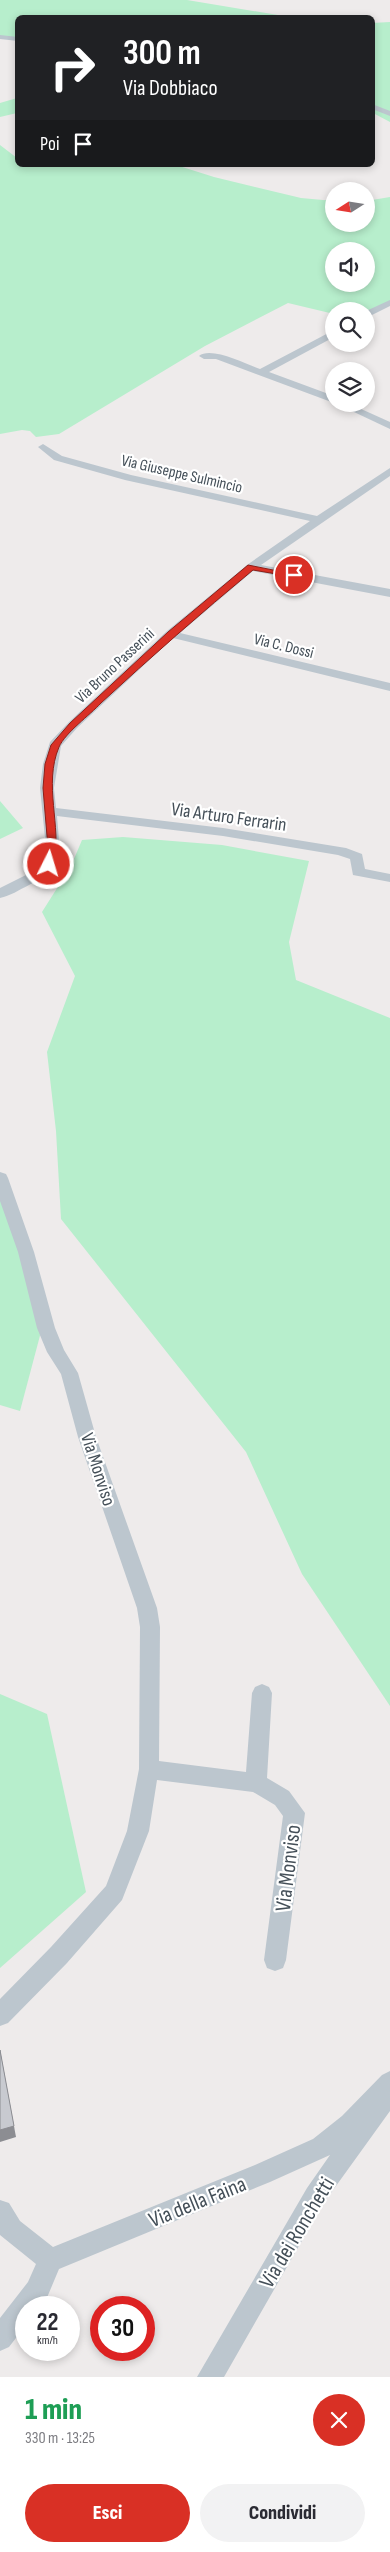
<!DOCTYPE html>
<html lang="it">
<head>
<meta charset="utf-8">
<style>
	:root { --surface:#fff; --page:#f2f2f3; --text:#2b2b33; --muted:#7c7c81; --accent:#d93025 }
	body { margin:0; font-family:"Sofia Sans Condensed",sans-serif; background:var(--page); color:var(--text); height:100vh; display:flex; flex-direction:column; font-size:19px; white-space:nowrap }
	* { box-sizing:border-box; margin:0 }
	p { font-size:16px; color:var(--muted) }
	.icon { flex:none; width:28px; height:28px; fill:none; stroke:currentColor; stroke-width:2; stroke-linecap:round; stroke-linejoin:round }
	.map { position:relative; height:2377px; overflow:hidden }
	.sheet { display:flex; flex-direction:column; background:var(--surface); flex:1 }
	.sheet>* { flex:none }
	.guide { position:absolute; left:15px; top:15px; width:360px; height:152px; border-radius:8px; box-shadow:0 2px 8px #0003; background:#202124; color:#fff; overflow:hidden }
	.needle { width:32px; rotate:258deg }
	.fabs { position:absolute; left:325px; top:182px; display:grid; gap:10px }
	.fabs a { display:grid; place-items:center; width:50px; height:50px; border-radius:50%; background:var(--surface); box-shadow:0 2px 8px #0003; font-size:25px }
	.speed { position:absolute; left:15px; top:2296px; display:flex; gap:10px; font-size:25px; font-weight:700; text-align:center }
	.speed>* { display:grid; place-content:center; width:65px; height:65px; border-radius:50%; background:var(--surface); box-shadow:0 2px 8px #0003; line-height:1 }
	.speed small { font-size:12px; font-weight:400 }
	.speed .limit { border:8px solid #d22; background:#fff; color:#111 }
	.pin { position:absolute; display:grid; place-items:center; width:42px; height:42px; color:#fff; margin:-21px; border:2px solid #fff; border-radius:50%; box-shadow:0 1px 5px #0007 }
	.me { position:absolute; width:55px; margin:-28px; rotate:5deg; stroke-linejoin:round; filter:drop-shadow(0 0 4px #0008) }
	.turn { display:flex; align-items:center; gap:18px; height:105px; padding:0 25px; font-size:22px }
	.turn .icon { width:65px; height:65px; stroke-width:2.5 }
	.turn b { display:block; font-size:35px; line-height:42px }
	.then { display:flex; align-items:center; height:48px; padding:0 25px; background:#0003; gap:10px; font-size:19px }
	.round { display:grid; place-items:center; flex:none; width:52px; height:52px; border-radius:26px; background:var(--page) }
	.headline { display:flex; align-items:center; justify-content:space-between; height:85px; padding:0 25px }
	h1 { font-size:30px; font-weight:800; line-height:38px; color:#1e9e55 }
	.primary-button { display:flex; gap:10px; margin-top:auto; padding:10px 25px }
	.primary-button a { flex:1; height:58px; border-radius:30px; background:var(--accent); color:#fff; font-size:20px; font-weight:800; line-height:58px; text-align:center }
	.primary-button a+a { background:var(--page); color:var(--text) }
	.map>svg:first-child { display:block }
</style>
</head>
<body>
<div class="map">
<svg width="390" height="2377" viewBox="0 0 390 2377">
	<rect width="100%" height="100%" fill="#eeebeb"/>
	<g fill="#b7eecc" fill-rule="evenodd">
		<path d="M 0,0 L 187,0 L 290,17 L 18,18 L 17,38 L 0,36 Z"/>
		<path d="M 390,22 L 390,122 L 373,113 L 372,23 Z"/>
		<path d="M 17,98 L 17,113 L 0,117 L 0,103 Z"/>
		<path d="M 0,145 L 17,158 L 18,165 L 176,165 L 214,177 L 301,198 L 334,201 L 334,224 L 366,224 L 366,201 L 390,197 L 390,304 L 366,311 L 334,311 L 334,314 L 288,303 L 205,346 L 59,434 L 36,437 L 30,431 L 22,430 L 0,434 ZM 334,251 L 366,251 L 366,284 L 334,284 Z"/>
		<path d="M 0,801 L 23,828 L 0,839 Z"/>
		<path d="M 123,837 L 222,845 L 309,861 L 289,942 L 296,980 L 390,1018 L 390,1706 L 302,1574 L 246,1452 L 61,1219 L 56,1131 L 47,1052 L 75,976 L 42,912 L 71,866 L 82,840 Z"/>
		<path d="M 0,1187 L 46,1313 L 20,1411 L 0,1405 Z"/>
		<path d="M 0,1694 L 47,1714 L 86,1892 L 0,1968 Z"/>
	</g>
	<g fill="none" stroke-linecap="round" stroke-linejoin="round">
		<g fill="#bcc6ce" fill-rule="evenodd">
			<path d="M 0,35 L 18,37 L 18,41 L 0,39 Z"/>
			<path d="M 372,104 L 390,111 L 390,116 L 372,109 Z"/>
			<path d="M 390,300 L 390,306 L 366,318 L 366,311 Z"/>
			<path d="M 334,330 L 334,337 L 269,372 L 334,396 L 334,403 L 216,359 L 204,359 L 199,356 C 211,346 246,364 260,369 Z"/>
			<path d="M 337,404 L 350,404 L 390,422 L 390,429 Z"/>
			<path d="M 43,444 L 62,456 L 131,475 L 317,516 L 390,468 L 390,476 L 261,565 L 390,589 L 390,597 L 253,571 L 180,633 L 390,683 L 390,691 L 173,638 L 77,728 L 61,746 L 54,788 L 56,808 L 223,828 L 346,848 L 362,854 L 365,869 L 390,874 L 390,882 L 353,875 L 350,859 L 338,855 L 223,836 L 57,816 C 60,852 64,867 29,885 C 19,890 10,896 0,898 L 0,888 L 34,871 L 42,863 L 46,848 L 40,788 L 43,764 L 50,742 L 69,722 L 167,631 L 247,565 L 310,521 L 125,480 L 54,460 L 38,447 Z"/>
			<path d="M 0,1172 L 6,1174 L 8,1178 L 34,1252 L 55,1328 L 64,1350 L 78,1373 L 96,1437 L 157,1608 L 160,1627 L 159,1761 L 246,1772 L 252,1693 L 255,1687 L 262,1684 L 269,1687 L 272,1693 L 267,1778 L 289,1791 L 305,1813 L 286,1960 L 283,1968 L 275,1971 L 267,1968 L 264,1960 L 283,1816 L 275,1805 L 253,1792 L 157,1780 L 149,1831 L 122,1900 L 67,1963 L 8,2023 L 0,2026 L 0,1999 L 51,1947 L 106,1886 L 127,1831 L 139,1769 L 140,1627 L 137,1608 L 78,1437 L 61,1374 L 47,1352 L 37,1328 L 18,1252 L 0,1201 Z"/>
			<path d="M 390,2071 L 390,2111 L 323,2204 L 224,2377 L 197,2377 L 307,2188 L 330,2155 L 270,2182 L 59,2269 L 46,2300 L 40,2308 L 26,2308 L 26,2325 L 9,2347 L 0,2351 L 0,2318 L 28,2282 L 36,2264 L 0,2235 L 0,2200 L 9,2203 L 20,2221 L 53,2247 L 255,2165 L 313,2139 L 342,2116 L 382,2075 Z"/>
		</g>
	</g>
	<path fill="#8c8d92" d="M 0,2050 L 16,2137 L 0,2142 Z"/>
	<path fill="#c8cad0" stroke="#8c8d92" d="M 0,2050 L 14,2126 L 0,2130 Z"/>
	<path fill="#d93025" stroke="#8d1f18" d="M 248,565 L 298,575 L 294,577 L 253,570 C 201,613 151,657 101,703 C 90,715 65,733 59,747 C 43,785 62,826 54,864 L 46,866 L 48,848 L 43,788 L 45,764 L 51,745 L 70,723 L 168,632 Z"/>
	<g text-anchor="middle" stroke-width="4.5" stroke-linejoin="round" paint-order="stroke">
		<g font-size="16" fill="#444f58" stroke="#fff">
			<text transform="translate(182 473) rotate(13)" y="6">Via Giuseppe Sulmincio</text>
			<text transform="translate(284 645) rotate(14)" y="6">Via C. Dossi</text>
			<text transform="translate(114 665) rotate(-43)" y="6">Via Bruno Passerini</text>
		</g>
		<g font-size="19" fill="#444f58" stroke="#fff">
			<text transform="translate(229 816) rotate(8)" y="7">Via Arturo Ferrarin</text>
			<text transform="translate(99 1469) rotate(72)" y="7">Via Monviso</text>
		</g>
		<g font-size="22" fill="#444f58" stroke="#fff">
			<text transform="translate(287 1868) rotate(-83)" y="8">Via Monviso</text>
			<text transform="translate(197 2201) rotate(-22)" y="8">Via della Faina</text>
			<text transform="translate(296 2232) rotate(-59)" y="8">Via dei Ronchetti</text>
		</g>
	</g>
</svg>
<div class="fabs">
<a><svg class="needle" viewBox="-14 -14 28 28"><path d="M0-13l5 13h-10z" fill="#e53935"/><path d="M0 13l5-13h-10z" fill="#7c7c81"/></svg></a>
<a><svg class="icon" aria-label="sound" viewBox="0 0 24 24"><path d="M4 9h4l5-4v14l-5-4H4zM17 9q2 3 0 6"/></svg></a>
<a><svg class="icon" aria-label="search" viewBox="0 0 24 24"><circle cx="10" cy="10" r="6"/><path d="M15 15l6 6"/></svg></a>
<a><svg class="icon" aria-label="layers" viewBox="0 0 24 24"><path d="M12 4l9 5-9 5-9-5zM3 14l9 5 9-5"/></svg></a>
</div>
<div class="speed"><div>22<small>km/h</small></div><div class="limit">30</div></div>
<div class="pin" style="left:294px;top:575px;background:#d93025"><svg class="icon" aria-label="arrive" viewBox="0 0 24 24"><path d="M6 21V4h12l-3 4 3 4H6"/></svg></div>
<svg class="me" style="left:49px;top:864px" viewBox="-20 -20 40 40"><circle r="17" fill="#d93025" stroke="#fff" stroke-width="3"/><path d="M0-11L8 9 0 5-8 9z" fill="#fff"/></svg>
<div class="guide">
<div class="turn"><svg class="icon" aria-label="right" viewBox="0 0 24 24"><path d="M7 20v-9h11M14 6l5 5-5 5"/></svg><div><b>300 m</b>Via Dobbiaco</div></div>
<div class="then">Poi<svg class="icon" aria-label="arrive" viewBox="0 0 24 24"><path d="M6 21V4h12l-3 4 3 4H6"/></svg></div>
</div>
</div>
<section class="sheet">
<div class="headline"><div><h1>1 min</h1><p>330 m · 13:25</p></div><a class="round" style="background:#d93025;color:#fff"><svg class="icon" aria-label="close" viewBox="0 0 24 24"><path d="M6 6l12 12M18 6L6 18"/></svg></a></div>
<div class="primary-button"><a>Esci</a><a>Condividi</a></div>
</section>
</body>
</html>
